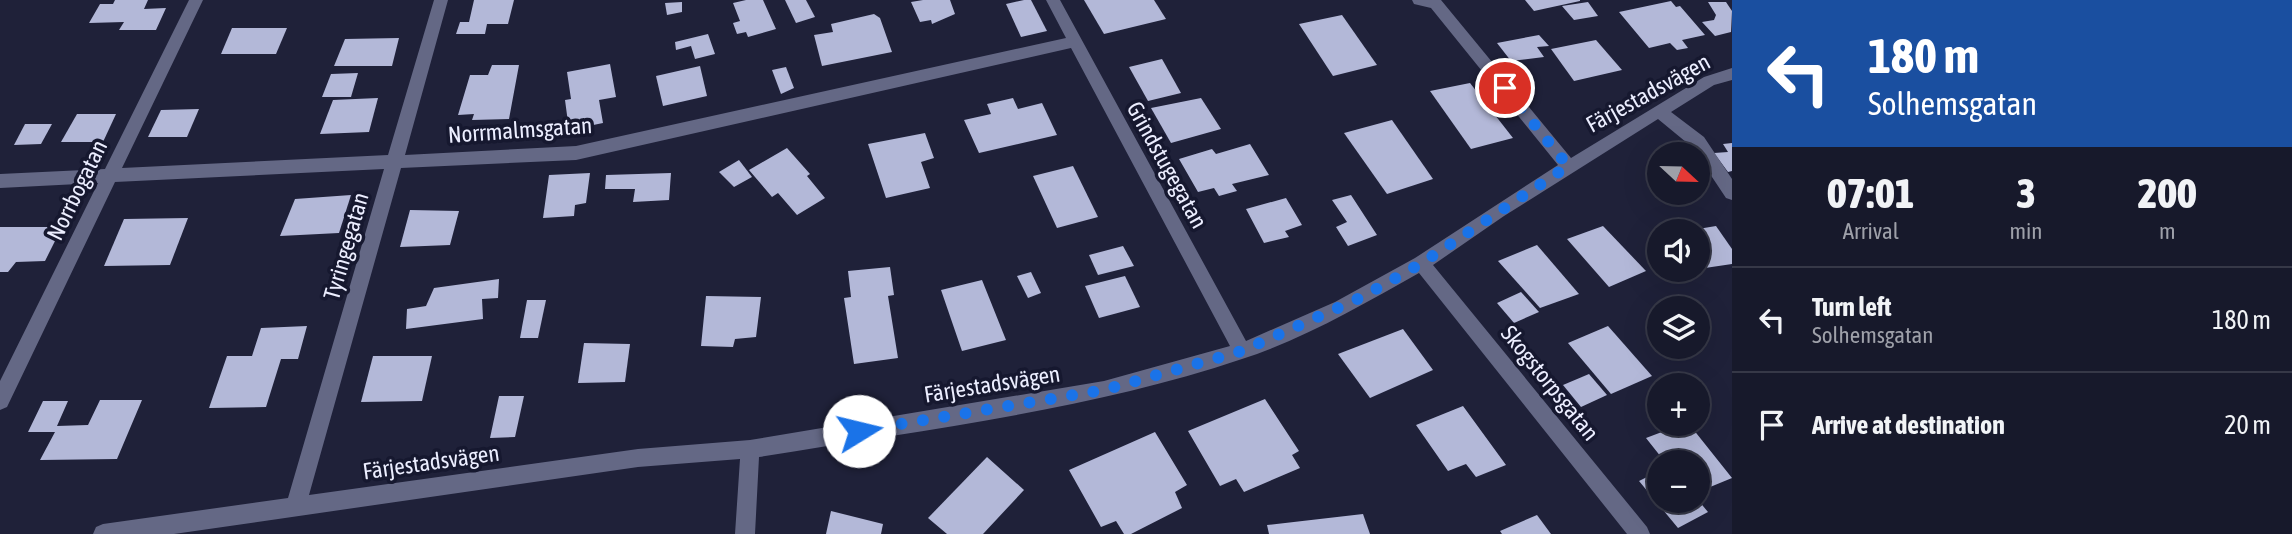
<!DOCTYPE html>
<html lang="en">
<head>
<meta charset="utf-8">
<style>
	:root { --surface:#17192b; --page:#202233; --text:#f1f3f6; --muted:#9ea0a9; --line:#363847 }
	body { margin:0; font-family:"Asap Condensed",sans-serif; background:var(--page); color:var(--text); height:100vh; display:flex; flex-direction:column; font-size:26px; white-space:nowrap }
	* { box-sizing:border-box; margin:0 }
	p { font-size:23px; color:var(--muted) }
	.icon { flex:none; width:38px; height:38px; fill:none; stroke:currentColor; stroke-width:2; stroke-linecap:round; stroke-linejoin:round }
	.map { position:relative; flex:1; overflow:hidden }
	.details { display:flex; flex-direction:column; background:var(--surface); width:560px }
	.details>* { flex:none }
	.guide { background:#1a4fa0; color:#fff; overflow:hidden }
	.needle { width:46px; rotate:112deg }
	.buttons { position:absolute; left:1647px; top:142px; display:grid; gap:14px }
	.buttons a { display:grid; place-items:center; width:63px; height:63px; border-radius:50%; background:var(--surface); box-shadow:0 7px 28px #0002,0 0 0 2px var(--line); font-size:35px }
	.pin { position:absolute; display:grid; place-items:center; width:60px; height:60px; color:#fff; margin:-30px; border:4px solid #fff; border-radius:50%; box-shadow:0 2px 7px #0007 }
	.me { position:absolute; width:77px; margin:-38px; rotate:81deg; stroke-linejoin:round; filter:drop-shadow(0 0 5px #0008) }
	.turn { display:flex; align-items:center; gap:24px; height:147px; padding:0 21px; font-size:32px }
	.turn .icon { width:91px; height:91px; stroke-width:2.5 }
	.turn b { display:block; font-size:49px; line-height:60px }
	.eta { display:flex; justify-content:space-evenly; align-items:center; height:119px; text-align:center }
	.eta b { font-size:42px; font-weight:800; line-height:49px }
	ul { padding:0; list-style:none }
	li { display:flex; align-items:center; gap:21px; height:105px; padding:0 21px; border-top:2px solid var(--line) }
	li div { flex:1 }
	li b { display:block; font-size:26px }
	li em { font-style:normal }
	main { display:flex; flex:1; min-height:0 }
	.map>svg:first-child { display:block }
</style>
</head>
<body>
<main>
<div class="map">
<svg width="1732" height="534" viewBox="0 0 1732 534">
	<rect width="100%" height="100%" fill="#1f2139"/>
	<g fill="#b3b8d8">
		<path d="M 115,0 L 148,0 L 144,9 L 166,8 L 156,30 L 119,30 L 124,22 L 89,23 L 100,4 L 113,4 Z"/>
		<path d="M 474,0 L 514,0 L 508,24 L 487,24 L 485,34 L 456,34 L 460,22 L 469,22 Z"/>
		<path d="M 746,0 L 763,0 L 776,29 L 748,37 L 746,32 L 737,34 L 733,23 L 740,21 L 733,3 Z"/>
		<path d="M 785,0 L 806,0 L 815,17 L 796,23 Z"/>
		<path d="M 923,0 L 950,0 L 955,14 L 932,24 L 931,20 L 920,22 L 911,2 Z"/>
		<path d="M 1024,0 L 1031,0 L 1047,31 L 1021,37 L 1006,4 Z"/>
		<path d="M 1084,0 L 1154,0 L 1166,19 L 1104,34 Z"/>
		<path d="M 1525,0 L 1580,0 L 1580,1 L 1534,11 Z"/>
		<path d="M 1671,1 L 1676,7 L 1680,6 L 1705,35 L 1682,40 L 1688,48 L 1677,50 L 1670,43 L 1649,48 L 1619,12 Z"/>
		<path d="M 682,2 L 682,12 L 667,15 L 665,3 Z"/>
		<path d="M 1588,2 L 1598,16 L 1574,20 L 1562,6 Z"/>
		<path d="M 1708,2 L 1726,2 L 1732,11 L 1731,32 L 1715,36 L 1702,22 L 1714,20 L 1716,15 Z"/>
		<path d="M 874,14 L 880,18 L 892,52 L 822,66 L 814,35 L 833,32 L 831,24 Z"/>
		<path d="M 1342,15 L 1377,65 L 1333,76 L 1299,24 Z"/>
		<path d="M 232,28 L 287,28 L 276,54 L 221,54 Z"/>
		<path d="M 708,34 L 715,54 L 695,59 L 691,46 L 676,50 L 675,42 Z"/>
		<path d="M 1539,35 L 1549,46 L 1537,47 L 1544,57 L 1511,61 L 1497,43 Z"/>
		<path d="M 399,38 L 392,66 L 334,66 L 345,39 Z"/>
		<path d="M 1596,40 L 1622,70 L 1574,81 L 1551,49 Z"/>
		<path d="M 1162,59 L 1181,93 L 1148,101 L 1129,67 Z"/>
		<path d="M 610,64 L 616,97 L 599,100 L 603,123 L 569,130 L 565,100 L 571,99 L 567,72 Z"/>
		<path d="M 492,65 L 519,65 L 509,119 L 472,120 L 474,114 L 458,115 L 470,75 L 488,75 Z"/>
		<path d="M 700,66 L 707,96 L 663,106 L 656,76 Z"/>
		<path d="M 786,67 L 794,88 L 781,94 L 772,70 Z"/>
		<path d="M 358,73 L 351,97 L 322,97 L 331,74 Z"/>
		<path d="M 1470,83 L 1513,138 L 1471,149 L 1430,91 Z"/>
		<path d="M 378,98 L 369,132 L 320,134 L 333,100 Z"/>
		<path d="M 1013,98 L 1018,109 L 1042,103 L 1057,135 L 979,153 L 964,120 L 991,114 L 987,104 Z"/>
		<path d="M 1201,98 L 1221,129 L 1171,143 L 1151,108 Z"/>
		<path d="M 199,109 L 187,137 L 148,137 L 161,110 Z"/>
		<path d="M 77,114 L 116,114 L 103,142 L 61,142 Z"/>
		<path d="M 1392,120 L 1433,179 L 1387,194 L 1344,133 Z"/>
		<path d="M 25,124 L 52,124 L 41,144 L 14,145 Z"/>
		<path d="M 925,133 L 934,158 L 921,162 L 930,188 L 886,198 L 868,144 Z"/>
		<path d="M 1732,143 L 1732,171 L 1728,172 L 1714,153 L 1728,152 L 1723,144 Z"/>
		<path d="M 1250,144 L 1269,175 L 1232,184 L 1237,191 L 1219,196 L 1214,188 L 1198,192 L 1179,159 L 1212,149 L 1216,154 Z"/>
		<path d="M 787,148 L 810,174 L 807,176 L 825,198 L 797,215 L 778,193 L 772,197 L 749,170 Z"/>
		<path d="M 739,160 L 752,177 L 734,187 L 719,172 Z"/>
		<path d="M 1073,166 L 1098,217 L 1057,228 L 1033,176 Z"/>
		<path d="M 590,173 L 586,203 L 575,205 L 574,216 L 543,218 L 549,175 Z"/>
		<path d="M 671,173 L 669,200 L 633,202 L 635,189 L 605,189 L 606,175 Z"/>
		<path d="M 351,195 L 339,233 L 280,236 L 295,199 Z"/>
		<path d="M 1351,195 L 1377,235 L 1348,246 L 1336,227 L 1347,222 L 1332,200 Z"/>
		<path d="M 1286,198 L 1302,225 L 1285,231 L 1289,237 L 1264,243 L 1246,209 Z"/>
		<path d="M 410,210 L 459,211 L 450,245 L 400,247 Z"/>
		<path d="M 188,218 L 170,265 L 104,266 L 124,219 Z"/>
		<path d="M 1603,226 L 1646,271 L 1609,287 L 1567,239 Z"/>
		<path d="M 1716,226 L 1732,249 L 1732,264 L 1705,268 L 1698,257 L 1698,229 Z"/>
		<path d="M 0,227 L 62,227 L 45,261 L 16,262 L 8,272 L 0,272 Z"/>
		<path d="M 1537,245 L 1579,294 L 1540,308 L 1498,261 Z"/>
		<path d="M 1123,246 L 1134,266 L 1098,275 L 1089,255 Z"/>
		<path d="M 890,267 L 894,295 L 888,296 L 898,358 L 854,364 L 844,298 L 851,297 L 848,271 Z"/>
		<path d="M 1031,272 L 1041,293 L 1028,298 L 1017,276 Z"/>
		<path d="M 1125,276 L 1140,307 L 1099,318 L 1085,286 Z"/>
		<path d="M 499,279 L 498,298 L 482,299 L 483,319 L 406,329 L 407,309 L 426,306 L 434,288 Z"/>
		<path d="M 982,280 L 1006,340 L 962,351 L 941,290 Z"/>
		<path d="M 1521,292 L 1539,312 L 1514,323 L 1497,303 Z"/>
		<path d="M 706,296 L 761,297 L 756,337 L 735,339 L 733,347 L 701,346 Z"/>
		<path d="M 527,300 L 546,300 L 538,338 L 520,338 Z"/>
		<path d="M 307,326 L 298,359 L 281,359 L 266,407 L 209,408 L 227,356 L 252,356 L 261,328 Z"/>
		<path d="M 1608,326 L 1652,376 L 1611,394 L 1568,343 Z"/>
		<path d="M 1403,329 L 1433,370 L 1370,398 L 1338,354 Z"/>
		<path d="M 584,343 L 630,344 L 625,382 L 578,383 Z"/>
		<path d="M 373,356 L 432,356 L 422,401 L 361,402 Z"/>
		<path d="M 1589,374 L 1607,395 L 1581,407 L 1563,385 Z"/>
		<path d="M 499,396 L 524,396 L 515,437 L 490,438 Z"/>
		<path d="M 1265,399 L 1299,451 L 1292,455 L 1300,468 L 1244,492 L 1236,479 L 1220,486 L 1188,431 Z"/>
		<path d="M 100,400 L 142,400 L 117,459 L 40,460 L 55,432 L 28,432 L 43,401 L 68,401 L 57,426 L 88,425 Z"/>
		<path d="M 1463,406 L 1506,465 L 1476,477 L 1466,464 L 1448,471 L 1416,425 Z"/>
		<path d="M 1683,424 L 1689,424 L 1732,478 L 1698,492 L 1698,462 L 1665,462 L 1646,438 Z"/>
		<path d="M 1155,432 L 1187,485 L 1175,492 L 1182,508 L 1131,534 L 1124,534 L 1116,521 L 1101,527 L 1069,470 Z"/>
		<path d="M 987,457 L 1024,490 L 983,534 L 947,534 L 928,518 Z"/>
		<path d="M 1659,471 L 1659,500 L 1698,500 L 1708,512 L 1678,528 L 1639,481 Z"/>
		<path d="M 831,511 L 883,524 L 881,534 L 826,534 Z"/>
		<path d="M 1363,514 L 1370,534 L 1269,534 L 1267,525 Z"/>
		<path d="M 1537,515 L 1551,534 L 1502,534 L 1500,531 Z"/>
	</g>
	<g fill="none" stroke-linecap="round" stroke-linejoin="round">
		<path fill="#646885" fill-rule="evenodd" d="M 189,0 L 203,0 L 122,168 L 388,155 L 434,0 L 448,0 L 405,155 L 576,146 L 1066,38 L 1046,0 L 1060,0 L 1246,341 L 1335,302 L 1415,258 L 1558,165 L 1431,8 L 1414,4 L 1412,0 L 1441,0 L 1571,158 L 1704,77 L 1732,68 L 1732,80 L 1714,85 L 1671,112 L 1704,137 L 1732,179 L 1732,200 L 1726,198 L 1692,147 L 1658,119 L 1504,216 L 1433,265 L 1647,527 L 1650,534 L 1627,534 L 1419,273 C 1362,305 1304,339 1242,359 C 1087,411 921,430 759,457 L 755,534 L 735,534 L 740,459 L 638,467 L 174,534 L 93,534 L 96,527 L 103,524 L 288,498 L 384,169 L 115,182 L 7,407 L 0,410 L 0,381 L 98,183 L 0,188 L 0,174 L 105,169 ZM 1071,48 L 1230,346 L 1104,381 L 750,440 L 638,449 L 309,495 L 401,168 L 576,160 Z"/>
	</g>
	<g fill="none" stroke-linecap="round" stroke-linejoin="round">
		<path stroke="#1a73e8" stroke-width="12" stroke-dasharray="0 21.6" d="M 859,431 L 1104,390 L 1242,351 L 1362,297 L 1422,263 L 1568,166 L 1505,88"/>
	</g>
	<g text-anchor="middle" stroke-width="7" stroke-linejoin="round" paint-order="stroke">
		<g font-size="23" fill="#eceeff" stroke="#16182f">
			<text transform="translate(1648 93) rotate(-29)" y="8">Färjestadsvägen</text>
			<text transform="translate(520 130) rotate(-4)" y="8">Norrmalmsgatan</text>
			<text transform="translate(1167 165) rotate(61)" y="8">Grindstugegatan</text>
			<text transform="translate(77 190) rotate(-64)" y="8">Norrbogatan</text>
			<text transform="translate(346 246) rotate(-74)" y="8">Tyringegatan</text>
			<text transform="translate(1550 383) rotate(51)" y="8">Skogstorpsgatan</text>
			<text transform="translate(992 384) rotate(-9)" y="8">Färjestadsvägen</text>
			<text transform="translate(431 462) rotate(-8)" y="8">Färjestadsvägen</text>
		</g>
	</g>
</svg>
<div class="buttons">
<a><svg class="needle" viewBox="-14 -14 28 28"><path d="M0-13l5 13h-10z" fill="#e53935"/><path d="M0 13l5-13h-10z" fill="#9ea0a9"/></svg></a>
<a><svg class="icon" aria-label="sound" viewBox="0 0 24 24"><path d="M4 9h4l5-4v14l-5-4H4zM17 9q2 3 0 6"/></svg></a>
<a><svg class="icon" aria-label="layers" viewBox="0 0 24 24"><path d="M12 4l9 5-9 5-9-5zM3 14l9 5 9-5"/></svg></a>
<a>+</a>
<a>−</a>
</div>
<div class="pin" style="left:1505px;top:88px;background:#d93025"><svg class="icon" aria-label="arrive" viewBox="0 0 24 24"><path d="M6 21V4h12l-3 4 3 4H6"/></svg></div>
<svg class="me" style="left:859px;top:431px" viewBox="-20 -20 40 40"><circle r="19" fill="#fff"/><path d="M0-13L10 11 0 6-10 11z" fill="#1a73e8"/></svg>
</div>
<section class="details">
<div class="guide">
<div class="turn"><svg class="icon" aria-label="left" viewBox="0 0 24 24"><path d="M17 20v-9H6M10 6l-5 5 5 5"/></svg><div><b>180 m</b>Solhemsgatan</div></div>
</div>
<div class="eta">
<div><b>07:01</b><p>Arrival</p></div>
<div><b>3</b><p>min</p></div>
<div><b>200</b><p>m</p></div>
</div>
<ul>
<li><svg class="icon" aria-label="left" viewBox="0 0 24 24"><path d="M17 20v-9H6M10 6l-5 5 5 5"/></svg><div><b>Turn left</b><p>Solhemsgatan</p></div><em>180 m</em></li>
<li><svg class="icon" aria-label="arrive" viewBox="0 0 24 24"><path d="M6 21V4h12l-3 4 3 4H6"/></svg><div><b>Arrive at destination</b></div><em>20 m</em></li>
</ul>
</section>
</main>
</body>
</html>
